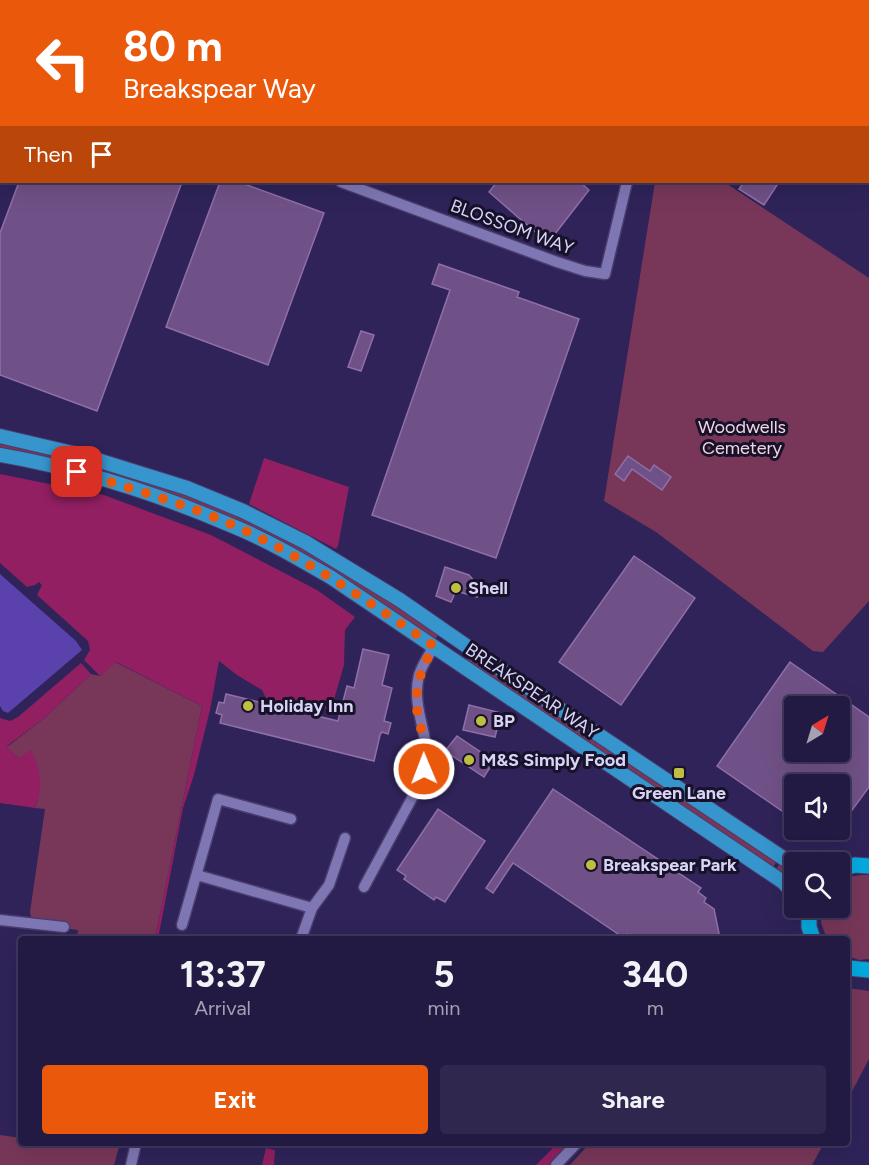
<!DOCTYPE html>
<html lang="en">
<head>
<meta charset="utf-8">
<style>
	:root { --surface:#231a43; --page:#2f274e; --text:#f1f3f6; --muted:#a3a1b2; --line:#40385c; --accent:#ea580c }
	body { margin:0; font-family:Figtree,sans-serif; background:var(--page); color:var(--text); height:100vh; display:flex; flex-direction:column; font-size:22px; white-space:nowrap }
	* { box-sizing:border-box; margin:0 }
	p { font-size:20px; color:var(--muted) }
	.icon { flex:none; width:33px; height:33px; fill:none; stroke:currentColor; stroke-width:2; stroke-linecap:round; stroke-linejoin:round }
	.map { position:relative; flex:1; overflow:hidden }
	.sheet { position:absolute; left:18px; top:936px; width:832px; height:210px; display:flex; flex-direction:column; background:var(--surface); border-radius:6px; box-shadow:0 6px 24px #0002,0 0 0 2px var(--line) }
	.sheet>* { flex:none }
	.top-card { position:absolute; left:0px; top:0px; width:870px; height:183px; box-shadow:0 6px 24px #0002,0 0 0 2px var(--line); background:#ea580c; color:#fff; overflow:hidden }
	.needle { width:39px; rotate:38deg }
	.buttons { position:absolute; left:784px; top:696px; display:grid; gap:12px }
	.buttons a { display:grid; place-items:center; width:66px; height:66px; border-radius:6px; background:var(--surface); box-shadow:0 6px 24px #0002,0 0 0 2px var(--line); font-size:30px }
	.pin { position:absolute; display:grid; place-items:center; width:51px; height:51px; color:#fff; margin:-26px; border-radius:12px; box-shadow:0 3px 9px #0006 }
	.me { position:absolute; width:66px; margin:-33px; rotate:359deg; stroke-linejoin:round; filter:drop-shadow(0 0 4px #0008) }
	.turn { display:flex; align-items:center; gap:21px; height:126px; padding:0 24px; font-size:27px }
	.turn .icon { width:78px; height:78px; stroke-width:2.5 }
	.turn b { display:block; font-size:42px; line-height:51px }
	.then { display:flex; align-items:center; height:57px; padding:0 24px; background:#0003; gap:12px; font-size:22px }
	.eta { display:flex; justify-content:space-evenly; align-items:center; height:102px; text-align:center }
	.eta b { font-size:36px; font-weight:700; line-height:42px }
	.primary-button { display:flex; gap:12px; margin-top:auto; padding:12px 24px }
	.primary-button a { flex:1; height:69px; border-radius:6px; background:var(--accent); color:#fff; font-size:24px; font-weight:700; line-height:69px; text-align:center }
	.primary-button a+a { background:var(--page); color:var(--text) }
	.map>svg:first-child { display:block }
</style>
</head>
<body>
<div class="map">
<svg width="869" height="1165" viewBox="0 0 869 1165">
	<rect width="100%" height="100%" fill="#2f2359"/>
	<g fill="#783759">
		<path d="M 655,182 L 724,182 L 869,278 L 869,601 L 823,652 L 813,651 L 656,532 L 604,501 Z"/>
		<path d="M 0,441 C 75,458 151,478 222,509 C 299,542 371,586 439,634 L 434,640 L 227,519 L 0,450 Z"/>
		<path d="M 469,655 L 777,861 L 773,867 L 466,660 Z"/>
		<path d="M 115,662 L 202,706 L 155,939 L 77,939 L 78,930 L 33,924 L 30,912 L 45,809 L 35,808 L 38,800 L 18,758 L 7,747 L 47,716 L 91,674 L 100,676 Z"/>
		<path d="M 780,863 L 795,873 L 795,884 L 776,870 Z"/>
		<path d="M 861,875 L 869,875 L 869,959 L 859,960 L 848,956 L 848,939 L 827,939 L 821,923 L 822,908 L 840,908 L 840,882 L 847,877 Z"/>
		<path d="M 848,988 L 869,991 L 869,1059 L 848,1099 Z"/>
		<path d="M 0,1135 L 21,1138 L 21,1143 L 120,1143 L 114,1165 L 0,1165 Z"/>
		<path d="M 590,1143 L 824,1143 L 812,1165 L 570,1165 Z"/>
	</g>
	<g fill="#911f62">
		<path d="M 264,458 L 349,487 L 338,546 L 336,549 L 249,504 Z"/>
		<path d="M 0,474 L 104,495 L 211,535 L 317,590 L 355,617 L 345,630 L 344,665 L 331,710 L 318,707 L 294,710 L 269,705 L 262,690 L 237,675 L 219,661 L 210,710 L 194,775 L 183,808 L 158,939 L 155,939 L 202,706 L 116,662 L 100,676 L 84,660 L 90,650 L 88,641 L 37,595 L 42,585 L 39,582 L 35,585 L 27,587 L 0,563 Z"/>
		<path d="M 81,663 L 91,674 L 47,716 L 7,746 L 18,758 L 31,750 C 41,770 44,787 35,808 L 0,803 L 0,718 L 10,721 L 18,717 Z"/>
		<path d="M 558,1143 L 572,1143 L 553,1165 L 536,1165 Z"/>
		<path d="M 266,1148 L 275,1150 L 274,1165 L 262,1165 Z"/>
	</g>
	<path fill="#5b41ab" d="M 0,574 L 76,641 L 82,650 L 8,713 L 3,711 L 0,706 Z"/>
	<g fill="#705187" stroke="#8f6fa8" stroke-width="1.5" fill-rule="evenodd">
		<path d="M 19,182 L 182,182 L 97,411 L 0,375 L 0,233 Z"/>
		<path d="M 220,182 L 239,182 L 324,213 L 268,365 L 166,327 Z"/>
		<path d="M 497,182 L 580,182 L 589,190 L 548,243 L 489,192 Z"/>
		<path d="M 744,182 L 779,182 L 764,205 L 739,189 Z"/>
		<path d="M 439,264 L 519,292 L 517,297 L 579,319 L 496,558 L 372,515 L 450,290 L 432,284 Z"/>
		<path d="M 361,331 L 374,335 L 361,371 L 348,367 Z"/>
		<path d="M 628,456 L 650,471 L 654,465 L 671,477 L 662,490 L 632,469 L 624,481 L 615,474 Z"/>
		<path d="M 634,556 L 695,598 L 621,705 L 559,662 Z"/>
		<path d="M 445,567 L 469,575 L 481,589 L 477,597 L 456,591 L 451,602 L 436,596 Z"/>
		<path d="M 363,649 L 389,655 L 382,685 L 392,688 L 384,721 L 391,723 L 388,734 L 382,732 L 380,735 L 374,761 L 220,723 L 222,715 L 216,713 L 219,702 L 224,703 L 226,694 L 338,721 L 347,686 L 354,688 Z"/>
		<path d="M 790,662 L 869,717 L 869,787 L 847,817 L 840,821 L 840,784 L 795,784 L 795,820 L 717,766 ZM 795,706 L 840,706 L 840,752 L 795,752 Z"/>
		<path d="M 469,705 L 501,713 L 495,737 L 463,730 Z"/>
		<path d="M 457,736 L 494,761 L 484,777 L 445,751 Z"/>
		<path d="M 553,789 L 701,888 L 698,892 L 706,898 L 704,902 L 714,909 L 719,933 L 715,939 L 634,939 L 627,934 L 624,938 L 513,863 L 493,893 L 486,888 Z"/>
		<path d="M 438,809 L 485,841 L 445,902 L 436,897 L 434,900 L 404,879 L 406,876 L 397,870 Z"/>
	</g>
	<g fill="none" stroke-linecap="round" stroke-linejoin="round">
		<g stroke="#4a3d6d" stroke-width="13">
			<g id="minor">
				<path d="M 298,0 L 299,2"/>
				<path d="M 523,0 L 524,2"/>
				<path d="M 312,2 L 314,0"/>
				<path d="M 744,2 L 747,0"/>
				<path d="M 0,81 L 2,81"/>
				<path d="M 341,182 L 557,262 L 585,271 L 605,274 L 627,182"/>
				<path d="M 197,875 L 312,908"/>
				<path d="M 364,887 L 419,785 C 422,775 427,764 427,754 C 425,727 412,703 419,675 C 422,665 429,655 434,646"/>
				<path d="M 0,920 L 64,927"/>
				<path d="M 182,925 L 218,799 L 291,819"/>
				<path d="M 301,939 L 312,908 L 329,885 L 345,838"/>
				<path d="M 131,1165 L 136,1143"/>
				<path d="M 556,1165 L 577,1143"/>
			</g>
		</g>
		<g stroke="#4a3d6d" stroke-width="16">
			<g id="major">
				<path d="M 0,436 L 81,455 L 187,488 L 243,511 L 305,542 L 400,600 L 491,663 L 795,866"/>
				<path d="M 0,455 C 80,469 161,495 235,527 C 269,541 301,560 332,578 L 783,882 L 795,895"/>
			</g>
		</g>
		<g stroke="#4a3d6d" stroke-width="17">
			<g id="highway">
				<path d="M 840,869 L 855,865 L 869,866"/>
				<path d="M 809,908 L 809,927 L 813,939"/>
				<path d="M 848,968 L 869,970"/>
			</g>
		</g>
		<use href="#minor" stroke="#7f77b4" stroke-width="10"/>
		<use href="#major" stroke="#3695cd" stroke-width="14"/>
		<use href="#highway" stroke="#05a9de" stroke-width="15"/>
	</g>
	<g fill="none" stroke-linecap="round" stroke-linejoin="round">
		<path stroke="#ea580c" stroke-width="10" stroke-dasharray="0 18" d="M 77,472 C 130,488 186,504 237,527 C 307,559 370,603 434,646 C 422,668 415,683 417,709 C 420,732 429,745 424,769"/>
	</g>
	<g fill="#bebf42" stroke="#17122a" stroke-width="2">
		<circle cx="456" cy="588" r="6"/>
		<circle cx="248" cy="706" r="6"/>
		<circle cx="481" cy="721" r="6"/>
		<circle cx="469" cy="760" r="6"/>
		<rect x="673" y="767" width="12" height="12" rx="3"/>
		<circle cx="591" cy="865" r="6"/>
	</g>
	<g text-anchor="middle" stroke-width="6" stroke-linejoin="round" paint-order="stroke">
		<g font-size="18" fill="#d8d4f6" stroke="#17122a">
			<text transform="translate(512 227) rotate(20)" y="6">BLOSSOM WAY</text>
			<text transform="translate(532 691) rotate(34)" y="6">BREAKSPEAR WAY</text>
		</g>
		<g font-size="18" fill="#f3d4e1" stroke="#17122a">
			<text x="742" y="433">Woodwells<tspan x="742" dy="21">Cemetery</tspan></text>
		</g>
		<g font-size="18" font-weight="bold" fill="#d8d4f6" stroke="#17122a" text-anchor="start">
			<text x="468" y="594">Shell</text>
			<text x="260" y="712">Holiday Inn</text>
			<text x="493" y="727">BP</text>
			<text x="481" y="766">M&amp;S Simply Food</text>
			<text x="679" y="799" text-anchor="middle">Green Lane</text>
			<text x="603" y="871">Breakspear Park</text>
		</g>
	</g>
</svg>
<div class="buttons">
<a><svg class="needle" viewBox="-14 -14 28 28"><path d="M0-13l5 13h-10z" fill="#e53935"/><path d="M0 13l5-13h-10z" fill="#a3a1b2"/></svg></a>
<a><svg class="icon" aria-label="sound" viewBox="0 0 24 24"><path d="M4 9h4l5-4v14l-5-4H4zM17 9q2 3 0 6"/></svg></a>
<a><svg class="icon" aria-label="search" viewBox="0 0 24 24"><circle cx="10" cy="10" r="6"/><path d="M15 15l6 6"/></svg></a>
</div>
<div class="pin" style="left:77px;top:472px;background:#d93025"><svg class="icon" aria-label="arrive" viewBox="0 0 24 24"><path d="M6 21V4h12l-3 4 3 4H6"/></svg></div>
<svg class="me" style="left:424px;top:769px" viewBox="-20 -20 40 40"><circle r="17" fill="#ea580c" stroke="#fff" stroke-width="3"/><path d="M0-11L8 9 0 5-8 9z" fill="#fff"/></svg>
<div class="top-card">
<div class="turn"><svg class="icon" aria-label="left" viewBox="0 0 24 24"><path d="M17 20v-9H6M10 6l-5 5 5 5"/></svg><div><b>80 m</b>Breakspear Way</div></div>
<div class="then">Then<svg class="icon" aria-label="arrive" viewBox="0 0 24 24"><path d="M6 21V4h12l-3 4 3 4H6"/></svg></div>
</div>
<section class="sheet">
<div class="eta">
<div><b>13:37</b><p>Arrival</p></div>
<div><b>5</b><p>min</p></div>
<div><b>340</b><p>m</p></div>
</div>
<div class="primary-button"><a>Exit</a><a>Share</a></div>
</section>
</div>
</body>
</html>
